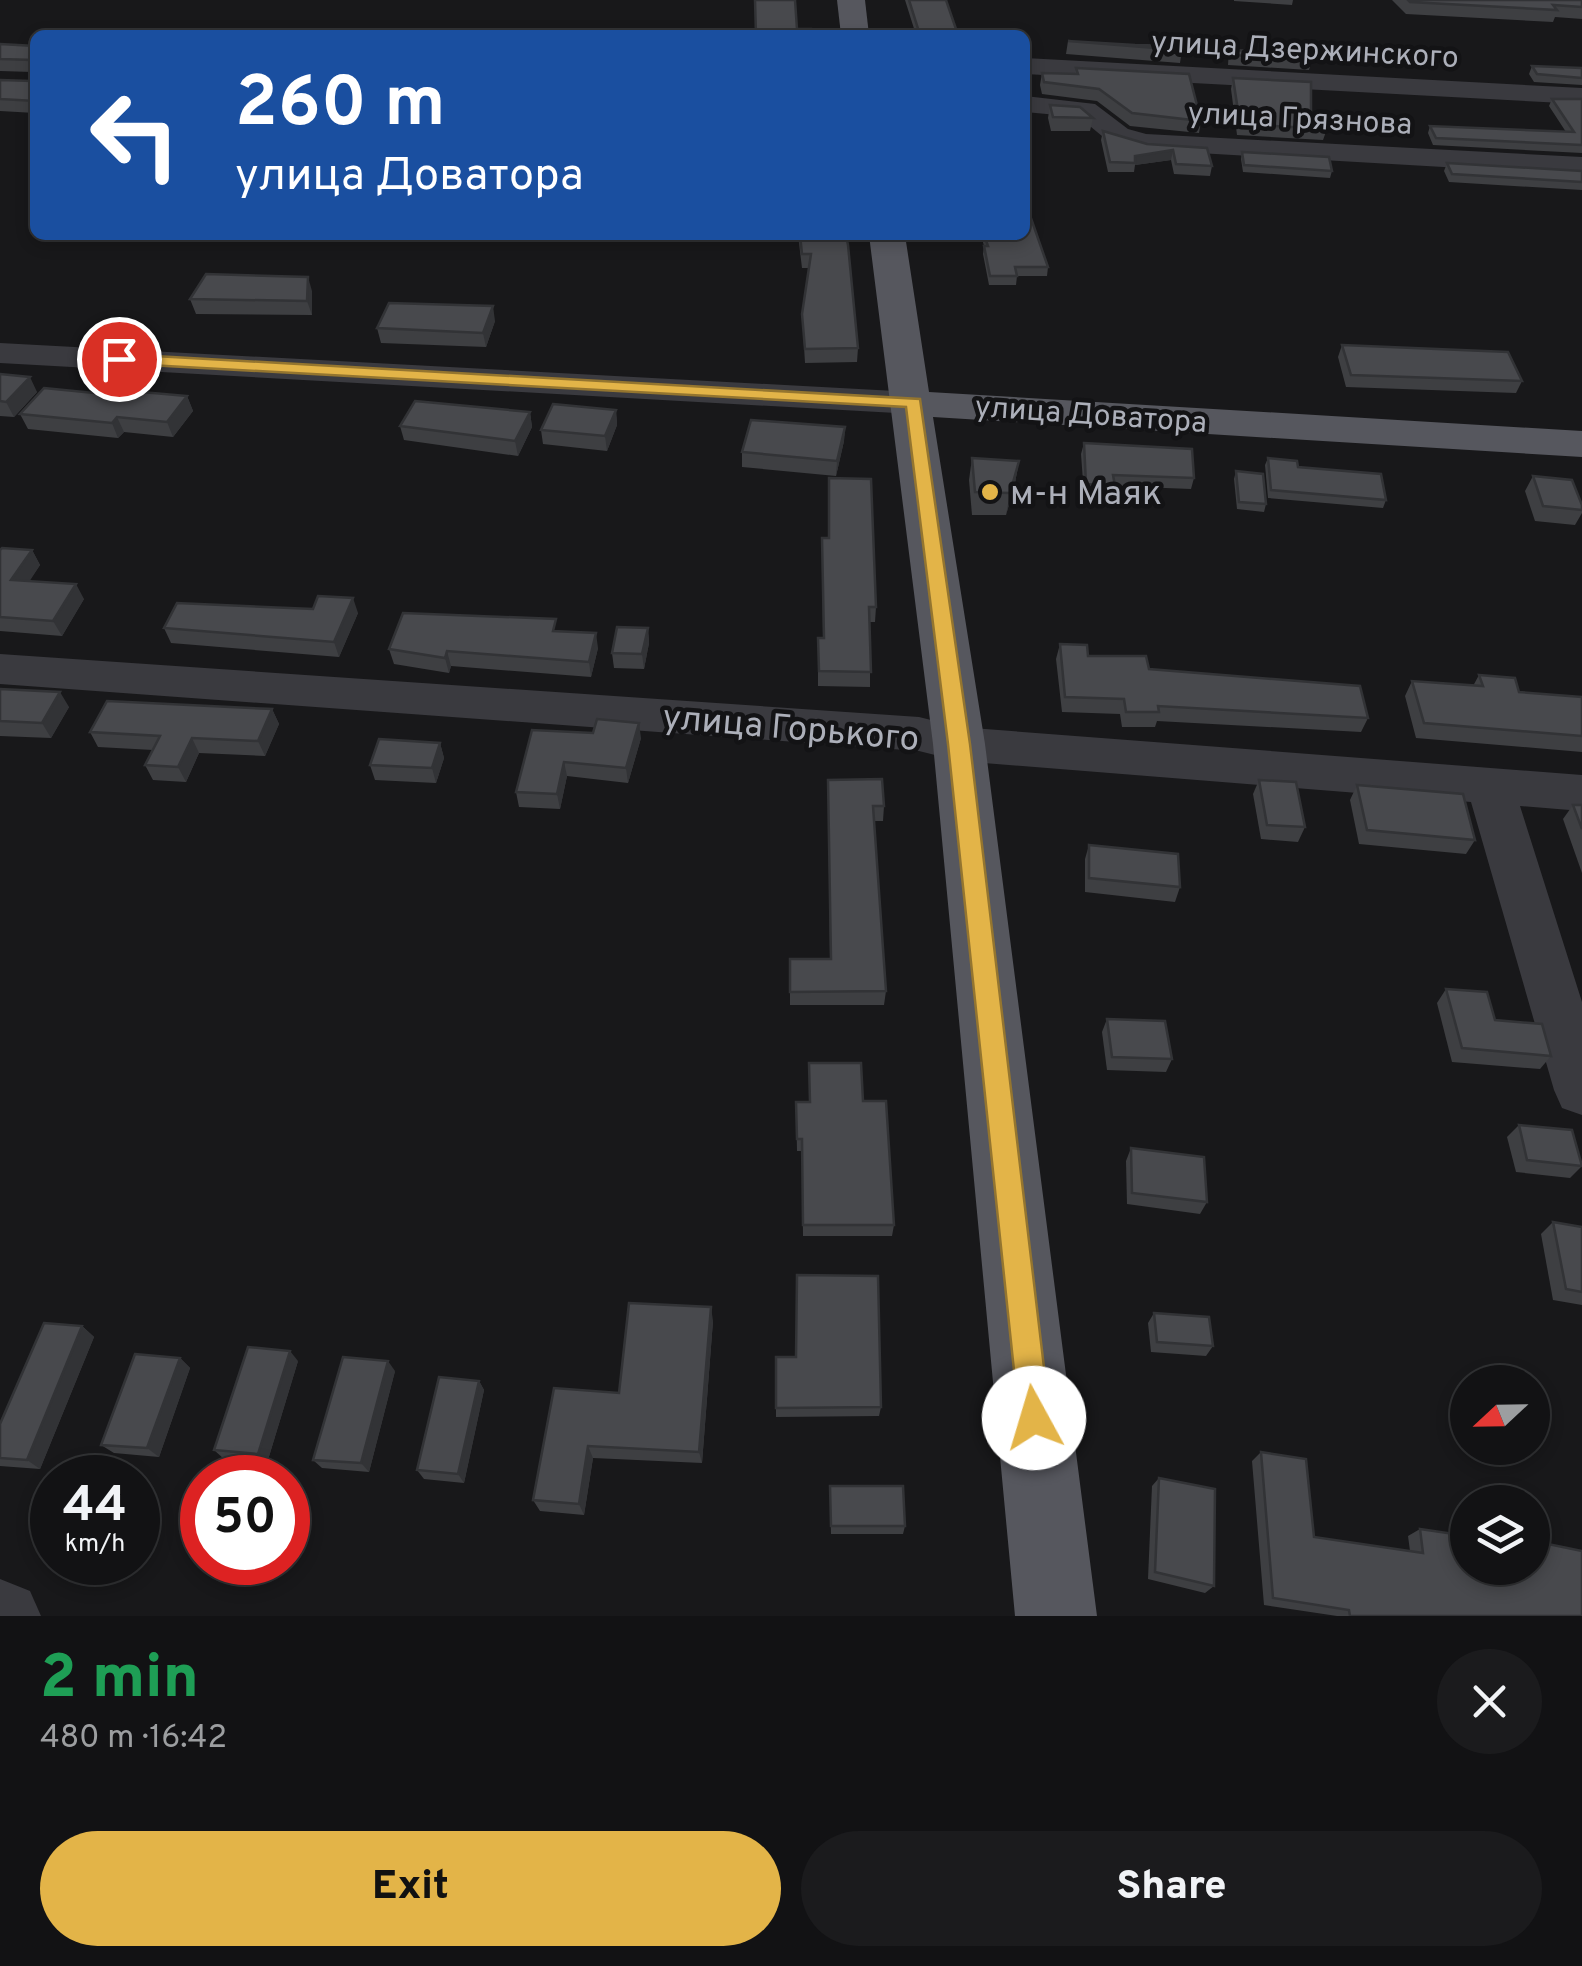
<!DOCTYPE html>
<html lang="en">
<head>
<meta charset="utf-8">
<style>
	:root { --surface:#121214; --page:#1b1b1d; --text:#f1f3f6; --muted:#9c9ea0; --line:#313234; --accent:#e3b448 }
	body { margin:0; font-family:Overpass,sans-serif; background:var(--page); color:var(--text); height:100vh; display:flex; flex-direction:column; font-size:38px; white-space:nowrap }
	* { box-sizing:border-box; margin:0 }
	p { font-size:32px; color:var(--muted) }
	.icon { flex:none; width:55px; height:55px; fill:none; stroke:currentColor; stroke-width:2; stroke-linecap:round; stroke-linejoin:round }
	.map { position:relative; height:1616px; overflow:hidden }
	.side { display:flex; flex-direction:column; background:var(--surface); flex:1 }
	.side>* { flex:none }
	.banner { position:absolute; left:30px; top:30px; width:1000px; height:210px; border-radius:15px; box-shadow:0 5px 15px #0003,0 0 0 2px var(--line); background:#1a4fa0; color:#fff; overflow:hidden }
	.needle { width:65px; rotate:248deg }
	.buttons { position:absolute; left:1450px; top:1365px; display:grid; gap:20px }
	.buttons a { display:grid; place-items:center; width:100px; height:100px; border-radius:50%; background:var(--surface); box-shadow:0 5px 15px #0003,0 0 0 2px var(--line); font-size:50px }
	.speed { position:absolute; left:30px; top:1455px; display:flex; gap:20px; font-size:50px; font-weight:700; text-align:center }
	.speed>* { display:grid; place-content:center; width:130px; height:130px; border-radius:50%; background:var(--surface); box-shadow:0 5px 15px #0003,0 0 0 2px var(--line); line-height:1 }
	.speed small { font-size:25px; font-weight:400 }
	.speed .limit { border:15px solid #d22; background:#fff; color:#111 }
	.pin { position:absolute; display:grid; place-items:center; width:85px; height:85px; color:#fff; margin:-42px; border:5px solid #fff; border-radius:50%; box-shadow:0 2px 10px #0007 }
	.me { position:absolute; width:110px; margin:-55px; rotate:354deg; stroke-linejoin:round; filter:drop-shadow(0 0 8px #0008) }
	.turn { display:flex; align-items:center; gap:35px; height:210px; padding:0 40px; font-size:45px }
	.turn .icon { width:130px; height:130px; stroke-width:2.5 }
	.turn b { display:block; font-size:70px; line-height:85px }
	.round { display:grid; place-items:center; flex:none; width:105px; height:105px; border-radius:52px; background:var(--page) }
	.head { display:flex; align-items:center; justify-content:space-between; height:170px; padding:0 40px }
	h1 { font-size:60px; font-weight:800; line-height:75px; color:#1e9e55 }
	.primary-button { display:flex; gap:20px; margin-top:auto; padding:20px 40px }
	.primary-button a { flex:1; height:115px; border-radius:60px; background:var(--accent); color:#111; font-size:40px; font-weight:800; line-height:115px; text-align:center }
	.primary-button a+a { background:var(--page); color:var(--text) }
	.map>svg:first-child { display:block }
</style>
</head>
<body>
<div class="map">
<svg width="1582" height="1616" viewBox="0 0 1582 1616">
	<rect width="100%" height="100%" fill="#18181a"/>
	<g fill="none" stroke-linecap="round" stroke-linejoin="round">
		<g fill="#3a3a3f" fill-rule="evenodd">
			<path d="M 1025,58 L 1582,88 L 1582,104 L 1025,74 Z"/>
			<path d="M 1025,96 L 1095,104 L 1128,129 L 1146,134 L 1582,157 L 1582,175 L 1146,150 L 1108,141 L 1079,117 L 1025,112 Z"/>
			<path d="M 0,343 L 914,392 L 927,395 L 932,403 L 927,411 L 914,414 L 0,363 Z"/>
			<path d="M 0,654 L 919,717 L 959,727 L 1582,775 L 1582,811 L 1520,806 L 1582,1002 L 1582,1115 L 1562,1108 L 1554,1090 L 1471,802 L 959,761 L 919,751 L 0,684 Z"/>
			<path d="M 0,1579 L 30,1591 L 41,1616 L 0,1616 Z"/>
		</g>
		<g fill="#56575e" fill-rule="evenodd">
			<path d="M 837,0 L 865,0 L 869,35 L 841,35 Z"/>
			<path d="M 869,235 L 905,235 L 929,392 L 1582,431 L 1582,457 L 933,417 L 985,744 L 1097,1616 L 1015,1616 L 933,744 Z"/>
		</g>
	</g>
	<g fill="#3e3f42">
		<path d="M 905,0 L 946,0 L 956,29 L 1017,35 L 916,35 Z"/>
		<path d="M 1234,0 L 1293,0 L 1292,5 L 1234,1 Z"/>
		<path d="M 1392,0 L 1582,0 L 1582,19 L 1555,17 L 1553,22 L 1406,14 Z"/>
		<path d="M 1068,41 L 1182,50 L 1180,63 L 1066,54 Z"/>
		<path d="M 0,44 L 35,46 L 35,113 L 0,111 L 0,80 L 32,81 L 32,72 L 0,71 Z"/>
		<path d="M 1229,50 L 1312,59 L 1309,70 L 1228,65 Z"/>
		<path d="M 1532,66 L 1582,68 L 1582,85 L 1534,82 L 1529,74 Z"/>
		<path d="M 1076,68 L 1201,121 L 1199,133 L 1130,126 L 1097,101 L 1042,94 L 1040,85 L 1042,73 L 1075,74 Z"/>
		<path d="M 1233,78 L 1311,113 L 1327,129 L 1323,140 L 1237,135 L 1231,89 Z"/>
		<path d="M 1552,99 L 1582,99 L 1582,153 L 1433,145 L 1428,133 L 1430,126 L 1566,132 L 1549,106 Z"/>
		<path d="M 1050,105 L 1093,118 L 1090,131 L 1051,131 L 1048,118 Z"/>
		<path d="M 1103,131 L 1147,144 L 1207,148 L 1212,166 L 1210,176 L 1174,174 L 1171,160 L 1135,165 L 1134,172 L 1108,172 L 1101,140 Z"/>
		<path d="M 1242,152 L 1332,171 L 1330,178 L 1243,172 L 1241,159 Z"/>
		<path d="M 1447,163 L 1582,171 L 1582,190 L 1449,182 L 1444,171 Z"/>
		<path d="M 798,235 L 846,235 L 858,348 L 857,362 L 805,363 L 802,314 L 809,268 L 802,268 Z"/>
		<path d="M 981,235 L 1025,235 L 1048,267 L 1047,276 L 1017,276 L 1016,285 L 989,285 L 983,254 L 984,246 Z"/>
		<path d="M 312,291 L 312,315 L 196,314 L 190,299 Z"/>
		<path d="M 495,321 L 486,347 L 381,343 L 377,328 Z"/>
		<path d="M 1342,345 L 1522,381 L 1516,393 L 1346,387 L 1338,357 Z"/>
		<path d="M 0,374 L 37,392 L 14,417 L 0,416 Z"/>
		<path d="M 104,394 L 187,396 L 193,411 L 173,437 L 124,432 L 118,438 L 28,429 L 20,414 Z"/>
		<path d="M 616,410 L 617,425 L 607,451 L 543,444 L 541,430 Z"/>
		<path d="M 530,412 L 532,427 L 518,456 L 404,440 L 400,426 Z"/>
		<path d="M 845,427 L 844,441 L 836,476 L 742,467 L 742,452 Z"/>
		<path d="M 1084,443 L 1194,478 L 1191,489 L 1114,486 L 1112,497 L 1084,495 L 1081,454 Z"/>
		<path d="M 972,458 L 1019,461 L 1015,483 L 1006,515 L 972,515 L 969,480 Z"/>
		<path d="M 1268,458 L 1386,500 L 1383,508 L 1268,498 L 1265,465 Z"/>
		<path d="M 1236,471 L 1266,504 L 1264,512 L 1237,509 L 1234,479 Z"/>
		<path d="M 1533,476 L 1582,510 L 1582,513 L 1575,525 L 1535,521 L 1525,491 Z"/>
		<path d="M 822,538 L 876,607 L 875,622 L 870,622 L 870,687 L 818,686 L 818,638 L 823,638 Z"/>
		<path d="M 0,550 L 32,550 L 40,565 L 29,581 L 84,599 L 62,636 L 0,631 Z"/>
		<path d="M 313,609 L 358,613 L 339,657 L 171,643 L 164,628 Z"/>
		<path d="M 648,628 L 649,643 L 644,669 L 614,668 L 612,653 Z"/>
		<path d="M 1060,644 L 1088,656 L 1368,718 L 1361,732 L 1157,721 L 1155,727 L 1122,727 L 1120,714 L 1062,712 L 1056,659 Z"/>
		<path d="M 598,648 L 591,677 L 451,666 L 449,673 L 394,664 L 389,649 Z"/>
		<path d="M 1479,675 L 1519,692 L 1582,697 L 1582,752 L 1416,738 L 1405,696 L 1412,681 L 1473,686 Z"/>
		<path d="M 0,689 L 69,707 L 51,738 L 0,736 Z"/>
		<path d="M 272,709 L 279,724 L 265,756 L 199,753 L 186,782 L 153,780 L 145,765 L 153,750 L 98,747 L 90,732 Z"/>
		<path d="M 532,730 L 641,738 L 628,783 L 567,776 L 560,809 L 519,807 L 516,792 Z"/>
		<path d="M 440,743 L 444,758 L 436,783 L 375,780 L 370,765 Z"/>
		<path d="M 1259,780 L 1305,827 L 1298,842 L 1261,839 L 1253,794 Z"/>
		<path d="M 1357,785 L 1475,840 L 1466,854 L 1359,844 L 1350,800 Z"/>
		<path d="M 828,794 L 884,806 L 883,821 L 874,821 L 886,991 L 884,1005 L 790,1005 L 790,959 L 830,959 Z"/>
		<path d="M 1573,805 L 1582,805 L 1582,873 L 1563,819 Z"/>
		<path d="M 1089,845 L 1180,887 L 1175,902 L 1085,892 L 1085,859 Z"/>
		<path d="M 1446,989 L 1495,1020 L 1551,1056 L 1540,1069 L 1452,1062 L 1437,1003 Z"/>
		<path d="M 1107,1019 L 1172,1059 L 1166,1072 L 1107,1070 L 1102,1032 Z"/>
		<path d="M 863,1101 L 894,1225 L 892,1236 L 803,1236 L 802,1151 L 797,1151 L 796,1102 Z"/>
		<path d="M 1519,1125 L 1582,1166 L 1570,1178 L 1516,1172 L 1507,1137 Z"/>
		<path d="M 1131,1148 L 1207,1202 L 1200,1214 L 1127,1204 L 1126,1161 Z"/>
		<path d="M 1553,1222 L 1582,1227 L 1582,1305 L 1553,1300 L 1541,1234 Z"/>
		<path d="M 1154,1313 L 1213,1346 L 1206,1356 L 1151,1352 L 1148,1323 Z"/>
		<path d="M 713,1321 L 702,1463 L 593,1458 L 584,1515 L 540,1511 L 533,1500 L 619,1393 Z"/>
		<path d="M 82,1326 L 94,1337 L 40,1469 L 0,1466 L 0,1424 Z"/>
		<path d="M 796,1357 L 881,1407 L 879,1416 L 776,1417 L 776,1408 Z"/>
		<path d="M 180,1358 L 190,1368 L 159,1457 L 114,1453 L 101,1445 Z"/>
		<path d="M 298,1361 L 267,1463 L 224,1459 L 214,1450 Z"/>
		<path d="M 395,1371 L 369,1472 L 322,1468 L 313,1460 Z"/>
		<path d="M 479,1381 L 484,1390 L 464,1483 L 424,1479 L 417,1470 Z"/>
		<path d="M 1261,1452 L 1314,1537 L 1410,1551 L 1408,1536 L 1420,1529 L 1468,1568 L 1543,1543 L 1582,1616 L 1337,1616 L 1264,1605 L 1252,1461 Z"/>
		<path d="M 1159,1478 L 1214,1586 L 1205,1593 L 1148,1579 L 1152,1486 Z"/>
		<path d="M 830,1486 L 905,1526 L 903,1534 L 831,1534 Z"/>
	</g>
	<g fill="#323336">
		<path d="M 1173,150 L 1171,160 L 1135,165 L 1135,156 Z"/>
		<path d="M 308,277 L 312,291 L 312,315 L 307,301 Z"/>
		<path d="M 493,306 L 495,321 L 486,347 L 483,333 Z"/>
		<path d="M 30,377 L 37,392 L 14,417 L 6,402 Z"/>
		<path d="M 187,396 L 193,411 L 173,437 L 167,422 Z"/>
		<path d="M 616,410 L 617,425 L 607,451 L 605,436 Z"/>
		<path d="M 530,412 L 532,427 L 518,456 L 515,441 Z"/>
		<path d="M 117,417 L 124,432 L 118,438 L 112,423 Z"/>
		<path d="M 845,427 L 844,441 L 836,476 L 837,461 Z"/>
		<path d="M 1019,461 L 1015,483 L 1006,515 L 1010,493 Z"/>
		<path d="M 32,550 L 40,565 L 20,596 L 11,580 Z"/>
		<path d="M 76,584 L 84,599 L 62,636 L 53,621 Z"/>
		<path d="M 353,598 L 358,613 L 339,657 L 334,642 Z"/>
		<path d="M 648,628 L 649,643 L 644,669 L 642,654 Z"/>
		<path d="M 596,633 L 598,648 L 591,677 L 589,662 Z"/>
		<path d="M 447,651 L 451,666 L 449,673 L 445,658 Z"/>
		<path d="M 60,692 L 69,707 L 51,738 L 42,723 Z"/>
		<path d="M 272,709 L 279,724 L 265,756 L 258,741 Z"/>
		<path d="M 639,723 L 641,738 L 628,783 L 626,768 Z"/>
		<path d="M 192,738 L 199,753 L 186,782 L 178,767 Z"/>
		<path d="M 440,743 L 444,758 L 436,783 L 432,768 Z"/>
		<path d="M 564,762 L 567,776 L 560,809 L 557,794 Z"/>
		<path d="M 711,1307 L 713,1321 L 702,1463 L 699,1452 Z"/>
		<path d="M 82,1326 L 94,1337 L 40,1469 L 27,1460 Z"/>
		<path d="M 290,1351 L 298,1361 L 267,1463 L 258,1454 Z"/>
		<path d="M 180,1358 L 190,1368 L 159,1457 L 147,1448 Z"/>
		<path d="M 388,1361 L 395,1371 L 369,1472 L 361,1463 Z"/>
		<path d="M 479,1381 L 484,1390 L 464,1483 L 458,1474 Z"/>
		<path d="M 588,1446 L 593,1458 L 584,1515 L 579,1504 Z"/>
	</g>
	<g fill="#48494d" stroke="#323336" stroke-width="2.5">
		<path d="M 755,0 L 795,0 L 797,29 L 811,29 L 811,35 L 756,35 Z"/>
		<path d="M 909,0 L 946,0 L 956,29 L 1016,33 L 1017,35 L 920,35 Z"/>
		<path d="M 1408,0 L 1582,0 L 1582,7 L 1553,5 L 1557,10 L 1410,2 Z"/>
		<path d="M 1068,41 L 1135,45 L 1181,46 L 1182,50 Z"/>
		<path d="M 0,44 L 35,46 L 35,101 L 0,99 L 0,80 L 32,81 L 33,60 L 0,59 Z"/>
		<path d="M 1229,50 L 1288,52 L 1312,55 L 1312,59 L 1230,55 Z"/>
		<path d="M 1532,66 L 1582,68 L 1582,78 L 1537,74 Z"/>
		<path d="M 1076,68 L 1189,74 L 1201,121 L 1132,113 L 1099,89 L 1044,82 L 1042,73 L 1078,74 Z"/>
		<path d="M 1233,78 L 1311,82 L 1311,113 L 1324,114 L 1327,129 L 1240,124 Z"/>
		<path d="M 1552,99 L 1582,99 L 1582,145 L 1436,138 L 1430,126 L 1574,132 Z"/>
		<path d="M 1050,105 L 1080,107 L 1093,118 L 1053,117 Z"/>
		<path d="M 1103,131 L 1147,144 L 1207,148 L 1212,166 L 1176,164 L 1173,150 L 1135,156 L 1135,163 L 1110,162 Z"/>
		<path d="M 1242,152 L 1329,157 L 1332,171 L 1244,165 Z"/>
		<path d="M 1447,163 L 1582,171 L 1582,182 L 1452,174 Z"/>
		<path d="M 1025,201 L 1048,267 L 1015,267 L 1017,276 L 990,276 L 984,246 L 988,246 L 984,235 L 1025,235 Z"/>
		<path d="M 800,235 L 846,235 L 848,245 L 858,348 L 805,349 L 802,314 L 811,254 L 802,254 Z"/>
		<path d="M 206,274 L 308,277 L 307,301 L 190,299 Z"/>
		<path d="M 389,303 L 493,306 L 483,333 L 377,328 Z"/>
		<path d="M 1342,345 L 1508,352 L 1522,381 L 1351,375 Z"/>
		<path d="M 0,374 L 30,377 L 6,402 L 0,401 Z"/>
		<path d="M 44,388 L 104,394 L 108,389 L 187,396 L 167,422 L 117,417 L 112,423 L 20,414 Z"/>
		<path d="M 415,401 L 530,412 L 515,441 L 400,426 Z"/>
		<path d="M 553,404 L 616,410 L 605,436 L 541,430 Z"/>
		<path d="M 751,420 L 845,427 L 837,461 L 742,452 Z"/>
		<path d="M 1084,443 L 1192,449 L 1194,478 L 1113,475 L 1115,486 L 1086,484 Z"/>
		<path d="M 972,458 L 1019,461 L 1010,493 L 975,492 Z"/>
		<path d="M 1268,458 L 1297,461 L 1298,467 L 1381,474 L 1386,500 L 1271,490 Z"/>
		<path d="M 1236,471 L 1263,474 L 1266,504 L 1239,502 Z"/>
		<path d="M 1533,476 L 1572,480 L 1582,505 L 1582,510 L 1543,506 Z"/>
		<path d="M 829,478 L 871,479 L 876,607 L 869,607 L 871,672 L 819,671 L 818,638 L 824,638 L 822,538 L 829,538 Z"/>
		<path d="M 2,548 L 32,550 L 11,580 L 76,584 L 53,621 L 0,617 L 0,550 Z"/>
		<path d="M 318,596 L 353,598 L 334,642 L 164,628 L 177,603 L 313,609 Z"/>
		<path d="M 403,613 L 556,619 L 553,631 L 596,633 L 589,662 L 447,651 L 445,658 L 389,649 Z"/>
		<path d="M 617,627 L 648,628 L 642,654 L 612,653 Z"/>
		<path d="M 1060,644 L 1087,645 L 1088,656 L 1146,656 L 1149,669 L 1360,686 L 1368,718 L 1158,706 L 1159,712 L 1126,712 L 1124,699 L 1065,697 Z"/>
		<path d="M 1479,675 L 1515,678 L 1519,692 L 1582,697 L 1582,736 L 1424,723 L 1412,681 L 1483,686 Z"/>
		<path d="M 0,689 L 60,692 L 42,723 L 0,721 Z"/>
		<path d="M 107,701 L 272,709 L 258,741 L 192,738 L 178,767 L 145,765 L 160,736 L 90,732 Z"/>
		<path d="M 597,719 L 639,723 L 626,768 L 564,762 L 557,794 L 516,792 L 532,730 L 593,733 Z"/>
		<path d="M 379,739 L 440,743 L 432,768 L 370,765 Z"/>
		<path d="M 882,779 L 884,806 L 873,806 L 886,991 L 790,992 L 790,959 L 831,959 L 828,780 Z"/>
		<path d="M 1259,780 L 1296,782 L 1305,827 L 1267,825 Z"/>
		<path d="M 1357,785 L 1463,794 L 1475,840 L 1367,830 Z"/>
		<path d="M 1573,805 L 1582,805 L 1582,829 Z"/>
		<path d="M 1089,845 L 1178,854 L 1180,887 L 1089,878 Z"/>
		<path d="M 1446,989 L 1487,992 L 1495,1020 L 1542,1024 L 1551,1056 L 1462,1048 Z"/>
		<path d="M 1107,1019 L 1165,1021 L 1172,1059 L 1112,1057 Z"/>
		<path d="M 809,1063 L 861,1063 L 863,1101 L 886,1101 L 894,1225 L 803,1225 L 802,1139 L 797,1139 L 796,1102 L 810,1102 Z"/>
		<path d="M 1519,1125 L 1572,1130 L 1582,1166 L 1527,1160 Z"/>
		<path d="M 1131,1148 L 1204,1157 L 1207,1202 L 1132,1193 Z"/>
		<path d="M 1553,1222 L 1582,1227 L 1582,1292 L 1566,1289 Z"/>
		<path d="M 797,1275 L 878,1276 L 881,1407 L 776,1408 L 776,1357 L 796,1357 Z"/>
		<path d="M 629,1303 L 711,1307 L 699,1452 L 588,1446 L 579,1504 L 533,1500 L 554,1388 L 619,1393 Z"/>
		<path d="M 1154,1313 L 1209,1317 L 1213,1346 L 1157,1342 Z"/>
		<path d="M 44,1323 L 82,1326 L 27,1460 L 0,1458 L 0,1424 Z"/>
		<path d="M 248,1347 L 290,1351 L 258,1454 L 214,1450 Z"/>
		<path d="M 135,1354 L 180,1358 L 147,1448 L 101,1445 Z"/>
		<path d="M 343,1357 L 388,1361 L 361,1463 L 313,1460 Z"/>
		<path d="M 439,1377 L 479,1381 L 458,1474 L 417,1470 Z"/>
		<path d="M 1261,1452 L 1306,1459 L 1314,1537 L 1423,1553 L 1420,1529 L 1468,1536 L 1468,1568 L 1532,1568 L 1532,1507 L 1537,1508 L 1543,1543 L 1582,1551 L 1582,1616 L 1350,1616 L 1349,1610 L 1273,1598 Z"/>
		<path d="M 1159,1478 L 1215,1489 L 1214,1586 L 1155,1572 Z"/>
		<path d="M 830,1486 L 903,1486 L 905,1526 L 831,1526 Z"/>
	</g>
	<path fill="#e3b448" stroke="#94752f" stroke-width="2.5" d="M 119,354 L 920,399 L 970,744 L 1050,1418 L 1045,1429 L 1034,1433 L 1023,1429 L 1019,1418 L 948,744 L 906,407 L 113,363 L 111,359 Z"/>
	<circle fill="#e3b448" stroke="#131315" stroke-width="4" cx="990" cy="492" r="10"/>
	<g text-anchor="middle" stroke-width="9" stroke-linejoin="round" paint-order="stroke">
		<g font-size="30" fill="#acafb9" stroke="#131315">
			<text transform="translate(1305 49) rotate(3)" y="10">улица Дзержинского</text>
			<text transform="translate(1300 118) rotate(3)" y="10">улица Грязнова</text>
			<text transform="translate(1091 414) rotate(4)" y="10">улица Доватора</text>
		</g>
		<g font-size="35" fill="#acafb9" stroke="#131315" text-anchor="start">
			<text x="1010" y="504">м-н Маяк</text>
		</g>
		<g font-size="35" fill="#acafb9" stroke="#131315">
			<text transform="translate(791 727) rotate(5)" y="12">улица Горького</text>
		</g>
	</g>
</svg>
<div class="buttons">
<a><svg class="needle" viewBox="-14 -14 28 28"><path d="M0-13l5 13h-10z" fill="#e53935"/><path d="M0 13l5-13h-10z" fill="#9c9ea0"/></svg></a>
<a><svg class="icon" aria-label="layers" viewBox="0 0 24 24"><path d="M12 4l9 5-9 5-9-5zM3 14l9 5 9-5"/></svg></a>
</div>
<div class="speed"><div>44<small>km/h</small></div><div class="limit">50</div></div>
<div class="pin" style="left:119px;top:359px;background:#d93025"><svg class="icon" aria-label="arrive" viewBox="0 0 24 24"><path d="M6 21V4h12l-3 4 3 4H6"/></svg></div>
<svg class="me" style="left:1034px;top:1418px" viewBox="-20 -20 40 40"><circle r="19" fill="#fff"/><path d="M0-13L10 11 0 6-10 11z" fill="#e3b448"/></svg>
<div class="banner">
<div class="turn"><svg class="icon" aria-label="left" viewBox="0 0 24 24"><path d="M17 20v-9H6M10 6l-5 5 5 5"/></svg><div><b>260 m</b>улица Доватора</div></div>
</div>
</div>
<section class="side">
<div class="head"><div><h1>2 min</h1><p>480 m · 16:42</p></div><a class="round"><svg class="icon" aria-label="close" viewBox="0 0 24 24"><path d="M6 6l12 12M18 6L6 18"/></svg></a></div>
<div class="primary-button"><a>Exit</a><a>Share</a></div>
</section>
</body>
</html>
